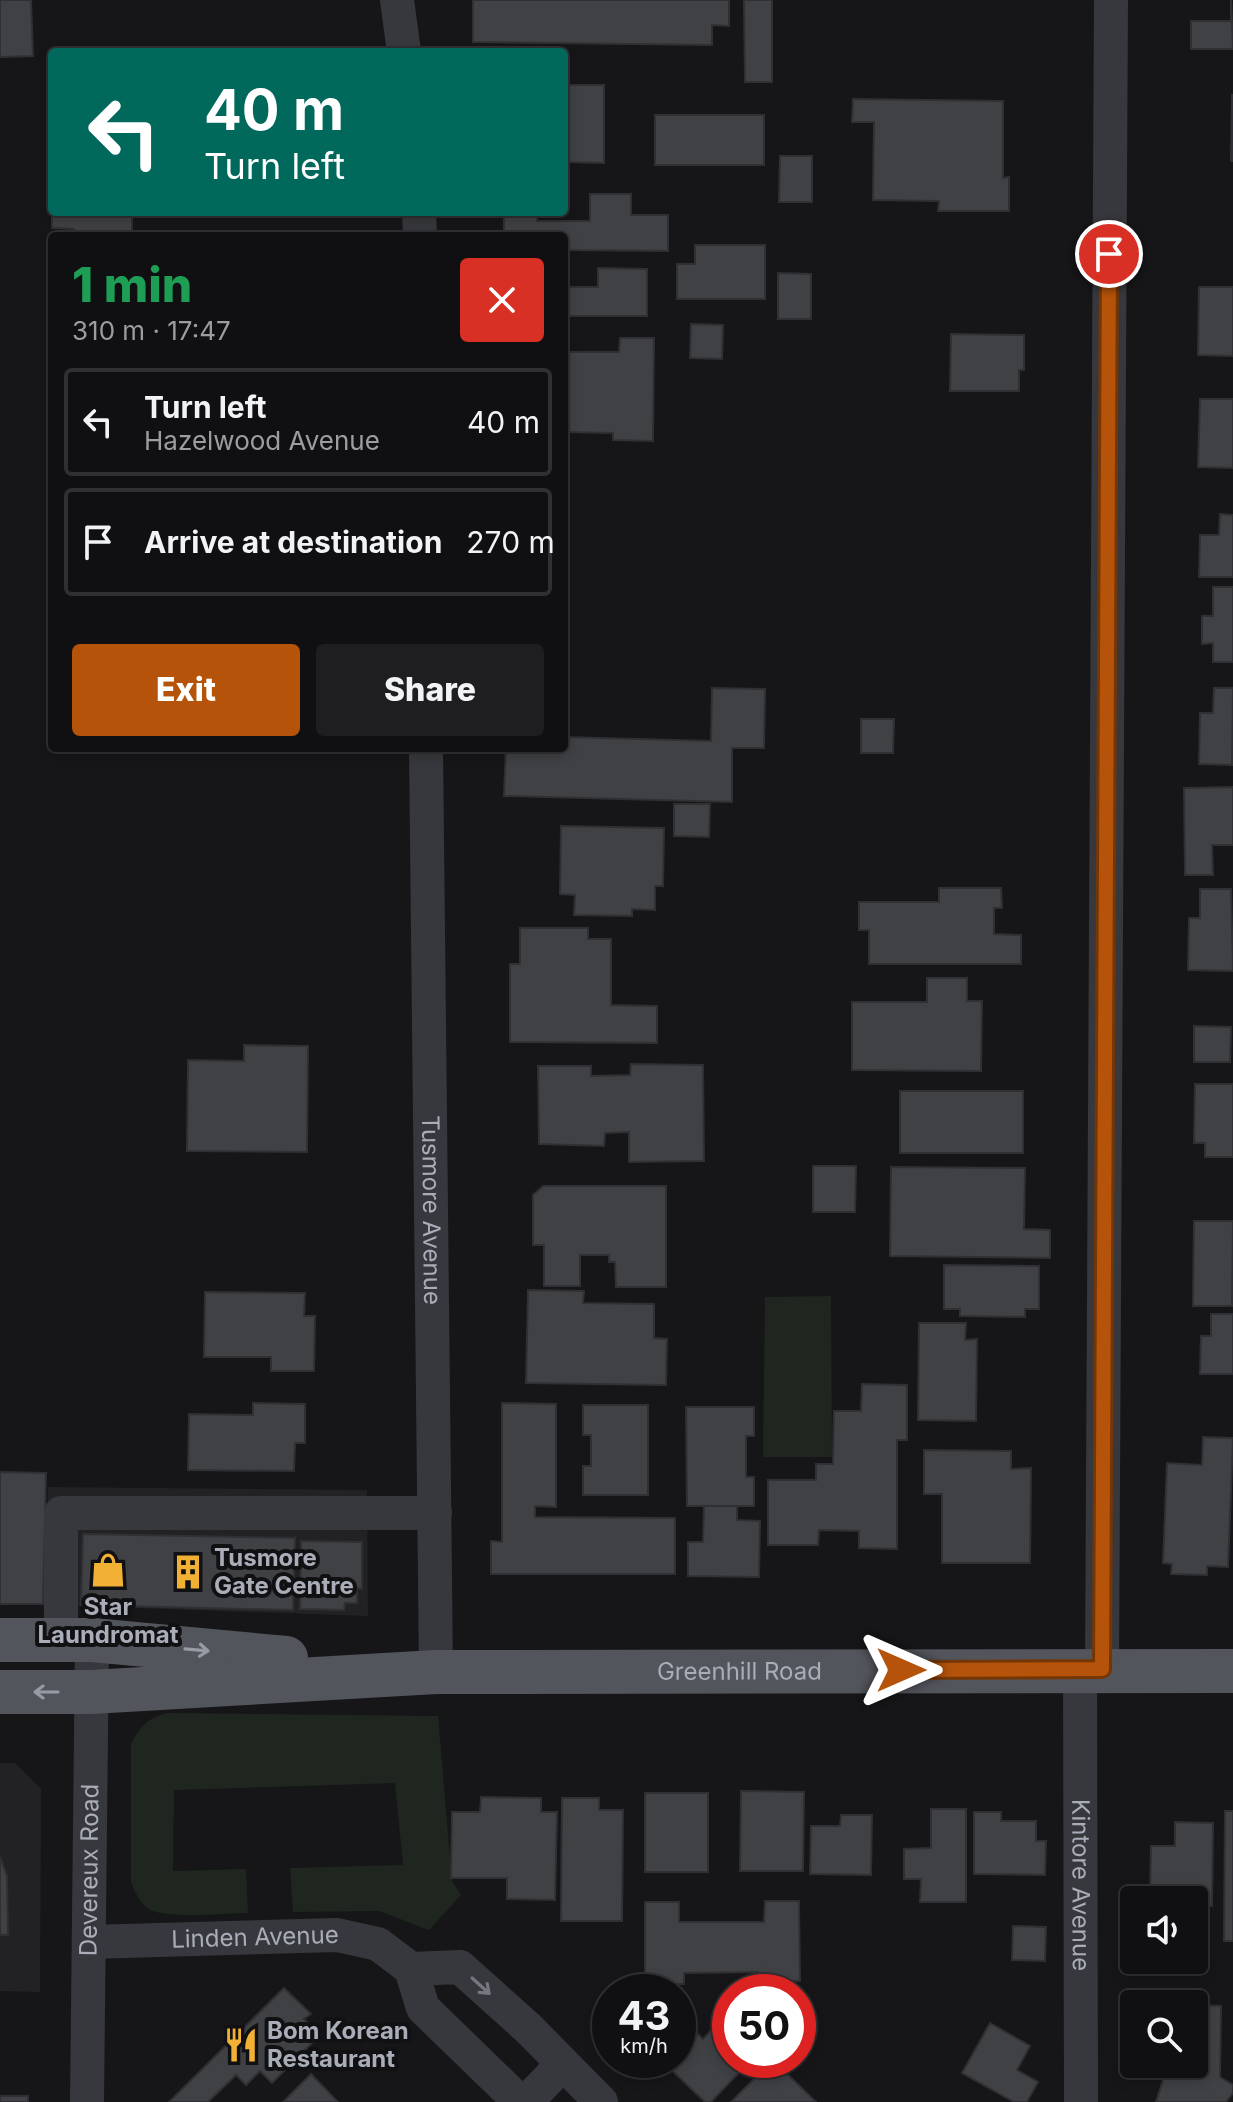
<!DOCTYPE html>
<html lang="en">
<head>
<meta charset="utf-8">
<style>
	:root { --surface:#101012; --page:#1e1e20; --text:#f1f3f6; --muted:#9c9d9f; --line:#303032; --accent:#b45309 }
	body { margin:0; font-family:Inter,sans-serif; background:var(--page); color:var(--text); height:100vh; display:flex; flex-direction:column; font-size:30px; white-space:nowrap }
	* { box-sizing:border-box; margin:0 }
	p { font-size:26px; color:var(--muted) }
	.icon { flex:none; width:44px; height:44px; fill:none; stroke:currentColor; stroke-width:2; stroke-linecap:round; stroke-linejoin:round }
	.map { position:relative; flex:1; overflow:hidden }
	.panel { position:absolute; left:48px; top:232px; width:520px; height:520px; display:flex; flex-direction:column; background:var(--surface); border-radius:8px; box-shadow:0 4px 12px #0003,0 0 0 2px var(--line) }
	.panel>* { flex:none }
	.banner { position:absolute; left:48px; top:48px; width:520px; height:168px; border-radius:8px; box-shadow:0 4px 12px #0003,0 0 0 2px var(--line); background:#00695c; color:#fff; overflow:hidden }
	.controls { position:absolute; left:1120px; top:1886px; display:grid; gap:16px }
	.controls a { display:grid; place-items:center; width:88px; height:88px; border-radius:8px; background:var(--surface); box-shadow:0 4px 12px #0003,0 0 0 2px var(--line); font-size:40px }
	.speed { position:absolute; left:592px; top:1974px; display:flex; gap:16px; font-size:40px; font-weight:700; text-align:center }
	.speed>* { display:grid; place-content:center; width:104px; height:104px; border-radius:50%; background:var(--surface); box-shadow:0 4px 12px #0003,0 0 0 2px var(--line); line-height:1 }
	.speed small { font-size:20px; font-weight:400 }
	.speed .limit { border:12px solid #d22; background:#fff; color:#111 }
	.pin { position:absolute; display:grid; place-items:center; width:68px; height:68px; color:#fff; margin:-34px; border:4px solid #fff; border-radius:50%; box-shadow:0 2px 8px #0007 }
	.me { position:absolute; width:88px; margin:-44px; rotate:90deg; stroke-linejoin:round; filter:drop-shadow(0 0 6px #0008) }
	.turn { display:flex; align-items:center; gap:28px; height:168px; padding:0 24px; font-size:36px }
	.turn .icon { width:104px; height:104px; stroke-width:2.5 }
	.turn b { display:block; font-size:56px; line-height:68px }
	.round { display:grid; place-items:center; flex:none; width:84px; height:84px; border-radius:8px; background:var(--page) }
	.headline { display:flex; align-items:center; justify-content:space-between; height:136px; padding:0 24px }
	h1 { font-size:48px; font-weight:800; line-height:60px; color:#1e9e55 }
	.button { display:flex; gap:16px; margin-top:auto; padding:16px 24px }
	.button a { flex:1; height:92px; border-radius:8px; background:var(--accent); color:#fff; font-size:32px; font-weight:800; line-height:92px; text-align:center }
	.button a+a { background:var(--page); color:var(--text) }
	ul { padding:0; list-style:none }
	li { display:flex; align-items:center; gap:24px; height:108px; margin:0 16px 12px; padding:0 8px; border:4px solid var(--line); border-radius:8px }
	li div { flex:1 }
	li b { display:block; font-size:30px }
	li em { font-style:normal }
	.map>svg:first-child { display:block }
</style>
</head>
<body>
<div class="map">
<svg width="1233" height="2102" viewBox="0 0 1233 2102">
	<rect width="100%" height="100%" fill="#161618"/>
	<g fill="#222225">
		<path d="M 48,1487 L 367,1490 L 368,1616 L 47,1605 Z"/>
		<path d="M 0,1763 L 15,1763 L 41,1789 L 40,1992 L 0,1991 Z"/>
	</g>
	<g fill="#1e261f">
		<path d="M 831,1296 L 832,1457 L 763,1457 L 765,1297 Z"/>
		<path d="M 168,1713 L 438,1716 L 452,1881 L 461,1895 L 429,1930 L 379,1911 L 293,1912 L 290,1868 L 403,1865 L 395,1783 L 174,1790 L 173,1871 L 246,1869 L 248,1913 C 226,1913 164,1920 147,1908 C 139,1901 134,1891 131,1881 L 131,1744 C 140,1727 148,1717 168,1713 Z"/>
	</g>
	<g fill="#404145" stroke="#303034" stroke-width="2">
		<path d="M 0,0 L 31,0 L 33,56 L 0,57 Z"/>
		<path d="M 473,0 L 729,0 L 729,26 L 712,25 L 712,45 L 473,42 Z"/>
		<path d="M 744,0 L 772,0 L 772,82 L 745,82 Z"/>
		<path d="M 1231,0 L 1233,49 L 1191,49 L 1191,21 L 1231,21 Z"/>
		<path d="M 564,85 L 604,85 L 604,163 L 564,162 Z"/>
		<path d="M 1232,95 L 1233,95 L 1233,161 L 1231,161 Z"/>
		<path d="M 853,99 L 1003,101 L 1003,178 L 1009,177 L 1009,211 L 938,211 L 939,201 L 873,200 L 874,122 L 852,122 Z"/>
		<rect x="655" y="115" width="109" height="50"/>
		<path d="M 780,156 L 812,156 L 812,202 L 779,202 Z"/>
		<path d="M 590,194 L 631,194 L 631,215 L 668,215 L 668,251 L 564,250 L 564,236 L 504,236 L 504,212 L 537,212 L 537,221 L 590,221 Z"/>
		<path d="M 52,212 L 132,212 L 132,236 L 74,236 L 74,229 L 52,228 Z"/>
		<path d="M 695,245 L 765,245 L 765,299 L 677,299 L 677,264 L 695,264 Z"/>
		<path d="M 598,268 L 647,269 L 647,316 L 564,316 L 564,287 L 598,287 Z"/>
		<path d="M 778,273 L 811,274 L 811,319 L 778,319 Z"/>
		<path d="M 1199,287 L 1233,287 L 1233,356 L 1198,355 Z"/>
		<path d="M 691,324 L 723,325 L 722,359 L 690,358 Z"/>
		<path d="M 951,334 L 1024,335 L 1024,370 L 1019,370 L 1019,391 L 950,391 Z"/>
		<path d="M 620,338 L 654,338 L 653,441 L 613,440 L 613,433 L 564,432 L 564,352 L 619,352 Z"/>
		<path d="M 1200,399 L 1233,399 L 1233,468 L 1198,467 Z"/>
		<path d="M 1220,514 L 1233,515 L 1233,577 L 1199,577 L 1200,535 L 1219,535 Z"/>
		<path d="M 1213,587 L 1233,587 L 1233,662 L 1213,662 L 1213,643 L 1202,644 L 1202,616 L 1213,616 Z"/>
		<path d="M 712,688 L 765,689 L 764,748 L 732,748 L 732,802 L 504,796 L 506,748 L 564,748 L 564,737 L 711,741 Z"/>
		<path d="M 1214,688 L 1233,688 L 1232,765 L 1199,764 L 1200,713 L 1213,713 Z"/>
		<path d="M 861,719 L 894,719 L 893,753 L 861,753 Z"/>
		<path d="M 1233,787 L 1233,845 L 1212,845 L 1213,875 L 1185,875 L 1184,788 Z"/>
		<path d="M 674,804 L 710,804 L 709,837 L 674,836 Z"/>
		<path d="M 561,826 L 664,828 L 663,886 L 655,886 L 655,910 L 632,909 L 632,916 L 574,915 L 575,895 L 560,894 Z"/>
		<path d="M 939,888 L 1001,888 L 1002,908 L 994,908 L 994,934 L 1021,935 L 1021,964 L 869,964 L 869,930 L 859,930 L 859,902 L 939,902 Z"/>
		<path d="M 1200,889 L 1231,889 L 1233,971 L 1188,970 L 1189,918 L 1200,918 Z"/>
		<path d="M 520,928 L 588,928 L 588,939 L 611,939 L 611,1005 L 657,1006 L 657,1043 L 510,1042 L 510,964 L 520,964 Z"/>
		<path d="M 927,978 L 967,978 L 967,1001 L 982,1001 L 981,1071 L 852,1070 L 852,1002 L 927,1002 Z"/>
		<path d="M 1194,1026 L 1231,1027 L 1230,1062 L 1194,1062 Z"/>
		<path d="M 244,1045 L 308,1046 L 307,1152 L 187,1151 L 188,1060 L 244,1061 Z"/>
		<path d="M 631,1064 L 703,1065 L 704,1161 L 629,1162 L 629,1132 L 605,1133 L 604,1146 L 539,1144 L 538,1066 L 591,1066 L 591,1076 L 630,1075 Z"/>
		<path d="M 1195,1084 L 1233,1084 L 1233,1157 L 1205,1157 L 1205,1143 L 1194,1143 Z"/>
		<rect x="900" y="1091" width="123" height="62"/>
		<path d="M 813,1166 L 856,1166 L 855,1212 L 813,1212 Z"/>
		<path d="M 891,1167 L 1025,1168 L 1024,1229 L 1050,1230 L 1050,1258 L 890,1256 Z"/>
		<path d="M 543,1186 L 666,1186 L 666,1287 L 616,1287 L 615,1262 L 609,1262 L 609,1255 L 580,1255 L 580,1286 L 544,1286 L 544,1245 L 533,1245 L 533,1195 Z"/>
		<path d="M 1194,1221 L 1233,1221 L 1232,1306 L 1193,1306 Z"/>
		<path d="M 944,1265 L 1039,1266 L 1039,1309 L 1025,1309 L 1025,1317 L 960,1316 L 960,1309 L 944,1309 Z"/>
		<path d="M 528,1290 L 584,1291 L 583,1303 L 654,1304 L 654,1338 L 667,1339 L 666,1385 L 526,1383 Z"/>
		<path d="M 205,1292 L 305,1293 L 304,1316 L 315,1316 L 314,1371 L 271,1371 L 271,1357 L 204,1357 Z"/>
		<path d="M 1211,1314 L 1233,1314 L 1233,1374 L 1200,1374 L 1201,1336 L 1211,1336 Z"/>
		<path d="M 919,1323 L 966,1323 L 965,1340 L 977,1339 L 976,1421 L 918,1420 Z"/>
		<path d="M 862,1384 L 907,1385 L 907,1440 L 897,1440 L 897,1549 L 859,1548 L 859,1531 L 819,1530 L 818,1545 L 768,1545 L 768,1480 L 816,1480 L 816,1464 L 833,1464 L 834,1411 L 861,1411 Z"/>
		<path d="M 253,1403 L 305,1404 L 305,1443 L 295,1443 L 294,1471 L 188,1470 L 189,1414 L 253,1415 Z"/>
		<path d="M 502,1403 L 556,1404 L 556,1507 L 535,1506 L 535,1517 L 675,1518 L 675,1574 L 491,1574 L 491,1541 L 502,1542 Z"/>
		<path d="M 583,1405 L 648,1405 L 648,1495 L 583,1495 L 583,1466 L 591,1466 L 591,1435 L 583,1435 Z"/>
		<path d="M 686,1407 L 754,1407 L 754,1436 L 746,1436 L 746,1477 L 754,1477 L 754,1506 L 687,1506 Z"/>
		<path d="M 1203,1437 L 1233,1438 L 1228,1567 L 1207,1566 L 1207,1575 L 1171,1574 L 1172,1564 L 1163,1563 L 1167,1463 L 1202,1465 Z"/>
		<path d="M 924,1450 L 1011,1451 L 1011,1469 L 1031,1468 L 1030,1563 L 942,1563 L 942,1494 L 924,1494 Z"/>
		<path d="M 0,1472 L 46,1473 L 43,1604 L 0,1604 Z"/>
		<path d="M 704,1506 L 737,1506 L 737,1520 L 760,1521 L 759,1577 L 688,1576 L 688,1542 L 703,1542 Z"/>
		<path d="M 83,1534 L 134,1535 L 133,1606 L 81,1605 Z"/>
		<path d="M 83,1534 L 295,1538 L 293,1610 L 81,1605 Z"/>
		<path d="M 301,1541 L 362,1542 L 362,1589 L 357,1588 L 357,1603 L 345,1603 L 344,1610 L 300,1609 Z"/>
		<path d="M 741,1791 L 804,1792 L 803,1871 L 740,1871 Z"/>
		<rect x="645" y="1793" width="63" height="79"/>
		<path d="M 481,1797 L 541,1798 L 541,1812 L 557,1812 L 555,1900 L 507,1899 L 507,1878 L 451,1878 L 452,1812 L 480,1812 Z"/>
		<path d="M 562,1798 L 599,1798 L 599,1810 L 623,1810 L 622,1921 L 561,1921 Z"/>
		<path d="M 931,1809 L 966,1809 L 966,1902 L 920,1902 L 921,1879 L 904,1879 L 904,1849 L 931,1848 Z"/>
		<path d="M 1225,1811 L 1233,1811 L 1233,1941 L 1224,1941 Z"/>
		<path d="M 974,1812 L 1001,1812 L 1001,1821 L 1036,1821 L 1036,1841 L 1046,1841 L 1045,1875 L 974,1874 Z"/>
		<path d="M 841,1815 L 872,1815 L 871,1875 L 810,1874 L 811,1826 L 840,1826 Z"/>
		<path d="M 1175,1822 L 1213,1823 L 1212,1906 L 1194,1906 L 1194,1900 L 1150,1900 L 1151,1846 L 1175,1846 Z"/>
		<path d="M 0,1857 L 7,1876 L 8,1935 L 0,1935 Z"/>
		<path d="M 765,1901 L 799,1901 L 800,1981 L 758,1980 L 758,1972 L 684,1973 L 684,1984 L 645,1984 L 645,1902 L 679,1902 L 679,1922 L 764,1922 Z"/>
		<path d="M 1013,1926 L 1046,1927 L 1045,1961 L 1012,1960 Z"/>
		<path d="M 284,1988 L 311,2014 L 304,2019 L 320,2035 L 272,2083 L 260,2071 L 246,2085 L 236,2075 L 208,2102 L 169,2102 Z"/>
		<path d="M 1194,2005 L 1221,2006 L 1220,2077 L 1233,2085 L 1233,2093 L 1226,2102 L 1156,2102 L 1168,2064 L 1194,2064 Z"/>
		<path d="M 730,2010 L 730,2060 L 751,2060 L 711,2102 L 705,2102 L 661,2060 L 678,2060 L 678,2015 L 703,2039 Z"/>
		<path d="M 990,2023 L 1030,2046 L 1017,2070 L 1038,2082 L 1027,2102 L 1014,2102 L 962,2073 Z"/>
		<path d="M 773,2060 L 816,2102 L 731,2102 Z"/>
		<path d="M 311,2074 L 338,2102 L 283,2102 Z"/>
		<rect x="0" y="2096" width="28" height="6"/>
	</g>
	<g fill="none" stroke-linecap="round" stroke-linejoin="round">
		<g stroke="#37383d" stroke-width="34">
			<path d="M 397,0 L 404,52"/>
			<path d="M 419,212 L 420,236"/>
			<path id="s1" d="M 426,748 L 436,1672"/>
			<path d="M 61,1640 L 61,1513 L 435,1513"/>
			<path id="s2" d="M 1080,1669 L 1081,2102"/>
			<path d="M 1102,1669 L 1111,0"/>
			<path id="s3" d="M 89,1942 L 337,1935 L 378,1944 L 411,1969 L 423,2008 L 520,2102"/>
			<path d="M 411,1969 L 460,1967 L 528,2028 L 601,2102"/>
			<path id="s4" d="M 87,2102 L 92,1640"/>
			<path d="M 526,2102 L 563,2064"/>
		</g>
		<g stroke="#53555c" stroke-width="44">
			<path d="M 0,1640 L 92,1640 L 286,1658"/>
			<path id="s5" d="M 0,1692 L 91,1692 L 436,1672 L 1233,1671"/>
		</g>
	</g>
	<defs><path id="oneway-shaft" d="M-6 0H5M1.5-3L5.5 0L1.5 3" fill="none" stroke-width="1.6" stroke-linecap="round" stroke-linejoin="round" transform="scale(2)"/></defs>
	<g stroke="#979ba6">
		<use href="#oneway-shaft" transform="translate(197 1650) rotate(5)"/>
		<use href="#oneway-shaft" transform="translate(46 1692) rotate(-180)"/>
	</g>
	<use stroke="#757881" href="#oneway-shaft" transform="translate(481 1986) rotate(42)"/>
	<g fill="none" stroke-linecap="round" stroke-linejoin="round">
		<g stroke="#753606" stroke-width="20">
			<path id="route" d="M 901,1670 L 1102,1669 L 1109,254"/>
		</g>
		<use href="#route" stroke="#b45309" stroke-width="14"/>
	</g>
	<defs>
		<g id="shop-bare" transform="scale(2.76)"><path d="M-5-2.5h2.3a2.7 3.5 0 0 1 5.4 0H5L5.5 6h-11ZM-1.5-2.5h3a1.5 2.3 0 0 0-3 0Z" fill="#f2b134" stroke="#111113" stroke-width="2.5" paint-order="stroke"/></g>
		<g id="building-bare" transform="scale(2.76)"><path d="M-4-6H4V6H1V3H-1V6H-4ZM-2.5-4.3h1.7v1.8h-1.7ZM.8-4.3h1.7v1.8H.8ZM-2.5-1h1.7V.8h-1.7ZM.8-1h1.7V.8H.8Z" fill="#f2b134" stroke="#111113" stroke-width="2.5" paint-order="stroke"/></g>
		<g id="restaurant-bare" transform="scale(2.76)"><path d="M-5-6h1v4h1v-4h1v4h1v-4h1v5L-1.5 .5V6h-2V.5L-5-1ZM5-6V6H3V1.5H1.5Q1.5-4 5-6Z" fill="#f2b134" stroke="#111113" stroke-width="2.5" paint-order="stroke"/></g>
	</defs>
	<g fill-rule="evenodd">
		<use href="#shop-bare" x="108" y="1570"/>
		<use href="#building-bare" x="188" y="1572"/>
		<use href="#restaurant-bare" x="241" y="2045"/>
	</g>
	<g text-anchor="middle" stroke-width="8" stroke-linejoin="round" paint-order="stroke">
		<g font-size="24" fill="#a8adb8" stroke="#111113">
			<text dy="8" stroke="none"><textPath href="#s1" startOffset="462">Tusmore Avenue</textPath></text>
			<text dy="8" stroke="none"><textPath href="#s5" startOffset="740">Greenhill Road</textPath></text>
			<text dy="8" stroke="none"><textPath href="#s4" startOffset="232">Devereux Road</textPath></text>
			<text dy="8" stroke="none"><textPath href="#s2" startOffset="216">Kintore Avenue</textPath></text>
			<text dy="8" stroke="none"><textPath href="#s3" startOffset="166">Linden Avenue</textPath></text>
		</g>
		<g font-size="24" font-weight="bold" fill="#a8adb8" stroke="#111113" text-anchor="start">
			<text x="214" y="1566">Tusmore<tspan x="214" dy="28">Gate Centre</tspan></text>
			<text x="108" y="1615" text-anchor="middle">Star<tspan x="108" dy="28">Laundromat</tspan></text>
			<text x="267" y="2039">Bom Korean<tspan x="267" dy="28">Restaurant</tspan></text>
		</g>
	</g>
</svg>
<div class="controls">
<a><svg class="icon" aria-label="sound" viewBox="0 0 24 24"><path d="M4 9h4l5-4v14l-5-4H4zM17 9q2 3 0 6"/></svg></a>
<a><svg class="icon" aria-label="search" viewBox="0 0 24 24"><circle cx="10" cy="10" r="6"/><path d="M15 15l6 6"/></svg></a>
</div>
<div class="speed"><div>43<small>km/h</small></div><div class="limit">50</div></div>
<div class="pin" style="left:1109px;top:254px;background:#d93025"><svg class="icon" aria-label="arrive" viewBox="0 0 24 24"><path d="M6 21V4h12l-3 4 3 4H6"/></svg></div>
<svg class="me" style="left:901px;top:1670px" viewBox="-20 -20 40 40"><path d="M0-17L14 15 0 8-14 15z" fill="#b45309" stroke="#fff" stroke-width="4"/></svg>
<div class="banner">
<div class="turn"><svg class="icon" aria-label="left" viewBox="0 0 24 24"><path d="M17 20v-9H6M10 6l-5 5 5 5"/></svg><div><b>40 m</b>Turn left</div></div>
</div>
<section class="panel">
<div class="headline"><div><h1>1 min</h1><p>310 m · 17:47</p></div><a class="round" style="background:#d93025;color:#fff"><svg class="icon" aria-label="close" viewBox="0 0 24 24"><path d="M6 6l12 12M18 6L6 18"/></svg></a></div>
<ul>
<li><svg class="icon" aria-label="left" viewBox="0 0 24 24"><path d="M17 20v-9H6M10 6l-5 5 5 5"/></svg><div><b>Turn left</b><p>Hazelwood Avenue</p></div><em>40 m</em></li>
<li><svg class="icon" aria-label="arrive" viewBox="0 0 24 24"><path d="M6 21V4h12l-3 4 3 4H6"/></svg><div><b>Arrive at destination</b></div><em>270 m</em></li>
</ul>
<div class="button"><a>Exit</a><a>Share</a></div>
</section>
</div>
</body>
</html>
